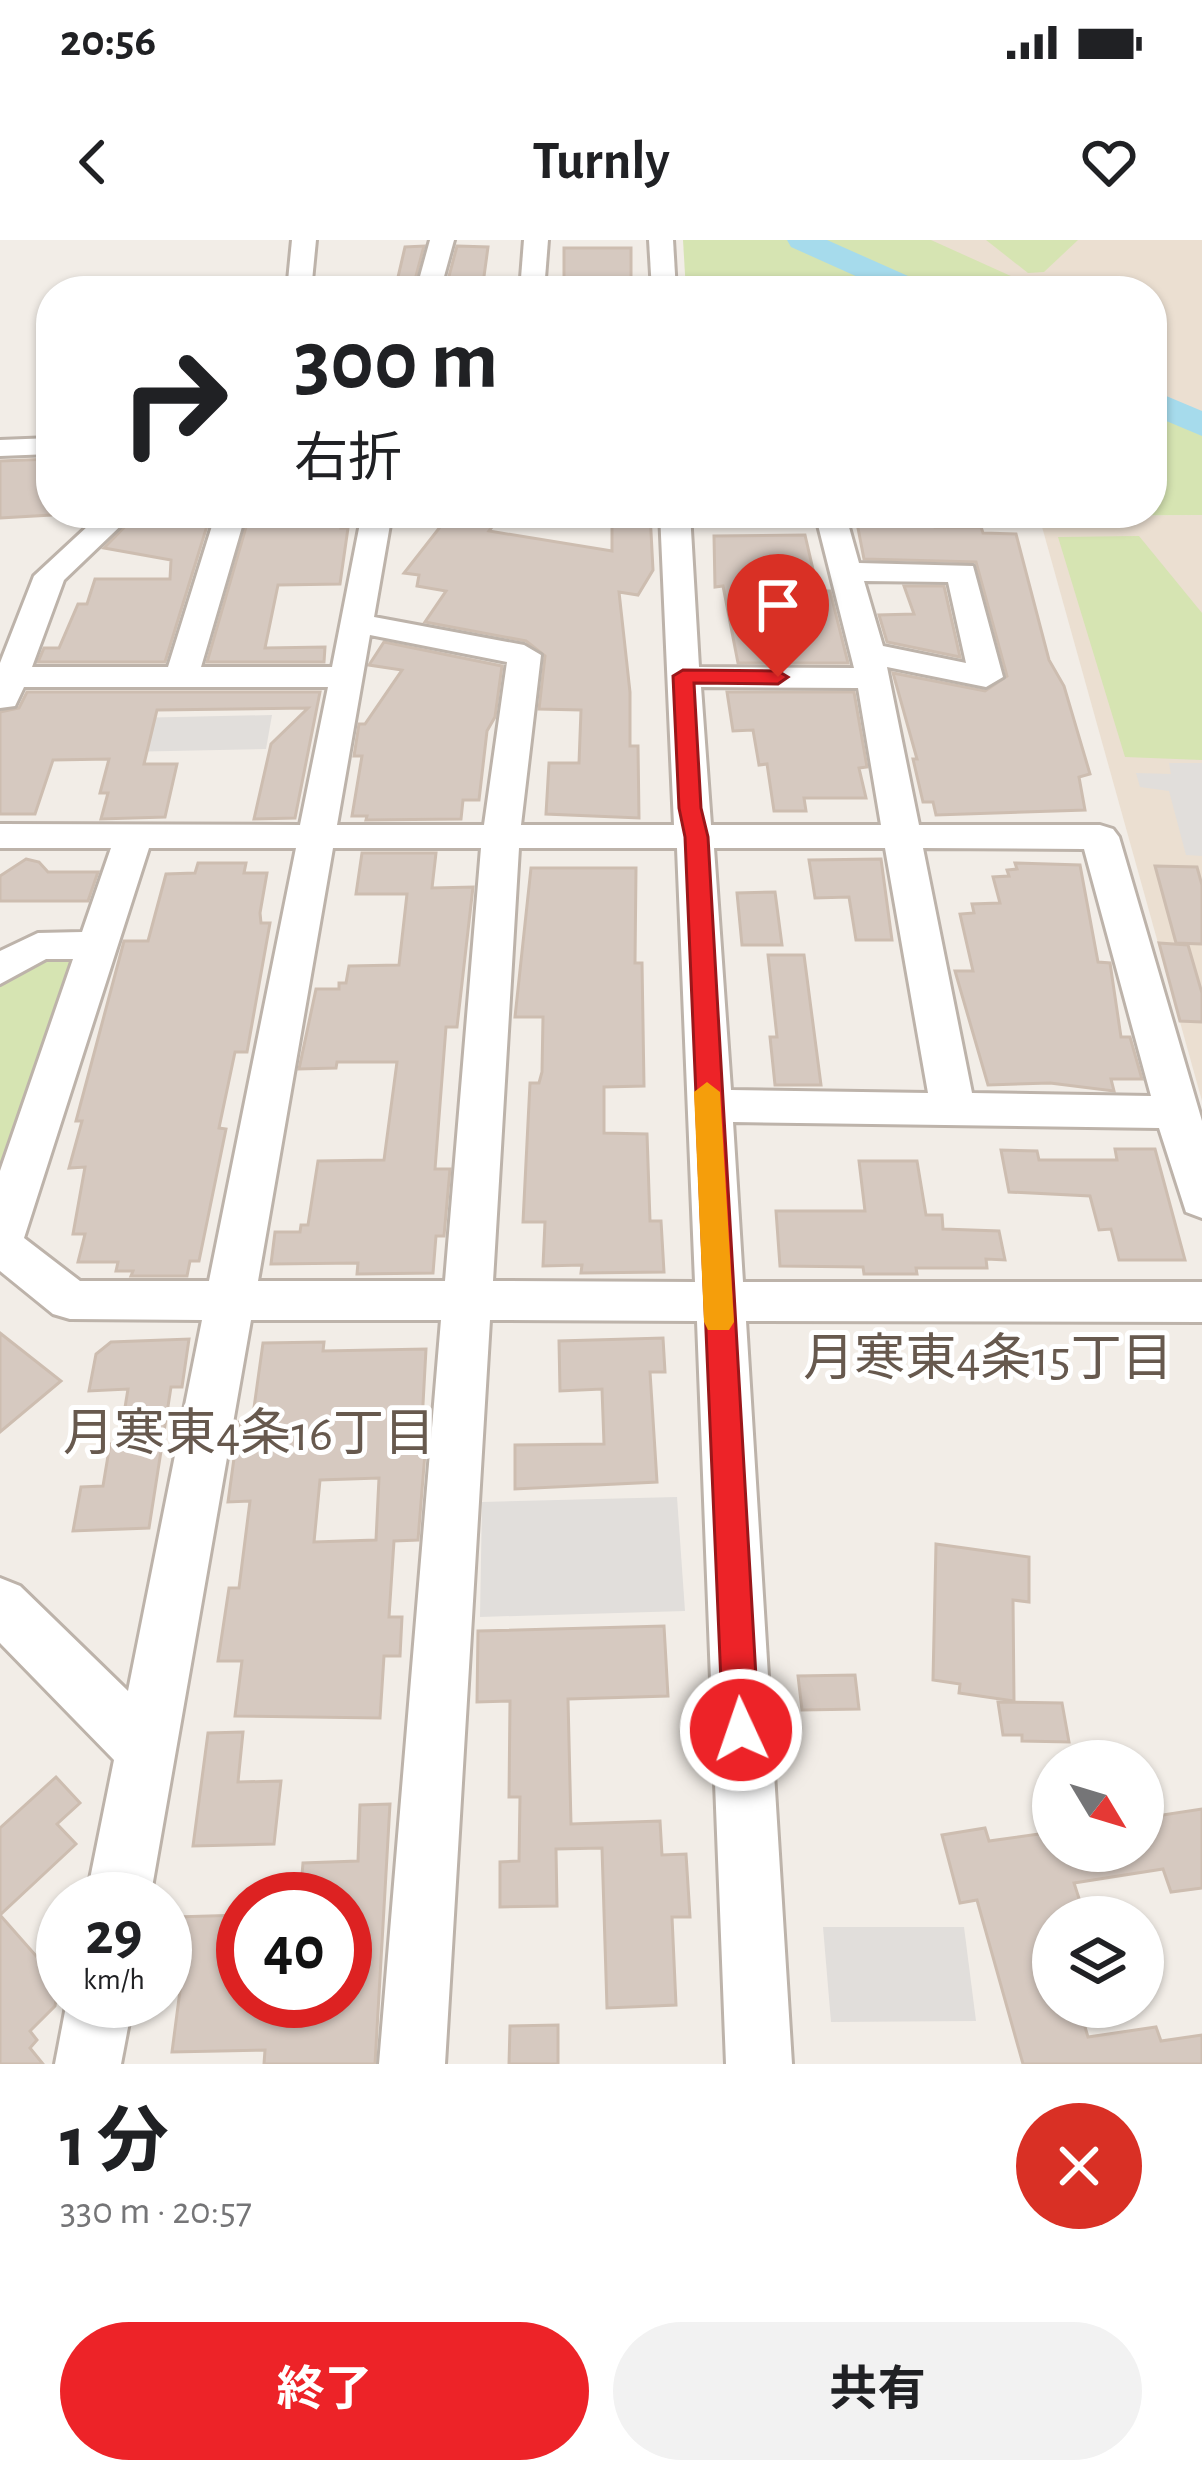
<!DOCTYPE html>
<html lang="ja">
<head>
<meta charset="utf-8">
<style>
	:root { --surface:#fff; --page:#f2f2f2; --text:#202124; --muted:#757577; --accent:#ed2328 }
	body { margin:0; font-family:"Alegreya Sans","Noto Sans JP",sans-serif; background:var(--page); color:var(--text); height:100vh; display:flex; flex-direction:column; font-size:45px; white-space:nowrap }
	* { box-sizing:border-box; margin:0 }
	p { font-size:39px; color:var(--muted) }
	.icon { flex:none; width:66px; height:66px; fill:none; stroke:currentColor; stroke-width:2; stroke-linecap:round; stroke-linejoin:round }
	.map { position:relative; height:1824px; overflow:hidden }
	.side { display:flex; flex-direction:column; background:var(--surface); flex:1 }
	.side>* { flex:none }
	.banner { position:absolute; left:36px; top:36px; width:1131px; height:252px; border-radius:48px; box-shadow:0 3px 9px #0004; background:#fff; color:var(--text); overflow:hidden }
	.needle { width:78px; rotate:128deg }
	.controls { position:absolute; left:1032px; top:1500px; display:grid; gap:24px }
	.controls a { display:grid; place-items:center; width:132px; height:132px; border-radius:50%; background:var(--surface); box-shadow:0 3px 9px #0004; font-size:60px }
	.speed { position:absolute; left:36px; top:1632px; display:flex; gap:24px; font-size:60px; font-weight:700; text-align:center }
	.speed>* { display:grid; place-content:center; width:156px; height:156px; border-radius:50%; background:var(--surface); box-shadow:0 3px 9px #0004; line-height:1 }
	.speed small { font-size:30px; font-weight:400 }
	.speed .limit { border:18px solid #d22; background:#fff; color:#111 }
	.pin { position:absolute; display:grid; place-items:center; width:102px; height:102px; color:#fff; margin:-123px -51px; border-radius:50% 50% 50% 0; rotate:-45deg; box-shadow:0 0 12px #0007 }
	.pin .icon { rotate:45deg }
	.me { position:absolute; width:132px; margin:-66px; rotate:357deg; stroke-linejoin:round; filter:drop-shadow(0 0 9px #0008) }
	.turn { display:flex; align-items:center; gap:42px; height:252px; padding:0 60px; font-size:54px }
	.turn .icon { width:156px; height:156px; stroke-width:2.5 }
	.turn b { display:block; font-size:84px; line-height:102px }
	.round { display:grid; place-items:center; flex:none; width:126px; height:126px; border-radius:63px; background:var(--page) }
	.overview { display:flex; align-items:center; justify-content:space-between; height:204px; padding:0 60px }
	h1 { font-size:72px; font-weight:700; line-height:90px }
	.primary-button { display:flex; gap:24px; margin-top:auto; padding:24px 60px }
	.primary-button a { flex:1; height:138px; border-radius:72px; background:var(--accent); color:#fff; font-size:48px; font-weight:700; line-height:138px; text-align:center }
	.primary-button a+a { background:var(--page); color:var(--text) }
	.status { display:flex; justify-content:space-between; align-items:center; height:84px; padding:0 60px; background:var(--surface); direction:ltr }
	.status svg { height:33px; fill:currentColor }
	header { display:flex; justify-content:space-between; align-items:center; height:156px; padding:0 60px; background:var(--surface); font-size:54px; font-weight:700 }
	.map>svg:first-child { display:block }
</style>
</head>
<body>
<div class="status"><b>20:56</b><svg viewBox="0 0 49 12"><path d="M0 12V9h3v3zM5 12V6h3v6zM10 12V3h3v9zM15 12V0h3v12zM26 1h20v11H26zM47 4h2v5h-2z"/></svg></div>
<header><svg class="icon" aria-label="back" viewBox="0 0 24 24"><path d="M15 5l-7 7 7 7"/></svg>Turnly<svg class="icon" aria-label="heart" viewBox="0 0 24 24"><path d="M12 20l-8-8c-3-5 5-10 8-4 3-6 11-1 8 4z"/></svg></header>
<div class="map">
<svg width="1202" height="1824" viewBox="0 0 1202 1824">
	<rect width="100%" height="100%" fill="#f2ede7"/>
	<g fill="#ebdfd1">
		<path d="M 865,0 L 1202,0 L 1202,175 L 1152,153 L 1152,51 L 949,51 Z"/>
		<path d="M 1202,275 L 1202,861 L 1039,276 Z"/>
	</g>
	<g fill="#d6e4b2">
		<path d="M 683,0 L 931,0 L 1044,51 L 686,51 Z"/>
		<path d="M 986,0 L 1078,0 L 1044,32 L 1028,33 Z"/>
		<path d="M 1152,153 L 1202,175 L 1202,275 L 1039,276 L 1152,273 Z"/>
		<path d="M 1139,296 L 1202,373 L 1202,520 L 1125,517 L 1058,297 Z"/>
		<path d="M 47,715 L 87,719 L 0,956 L 0,746 Z"/>
	</g>
	<g fill="#e1dedb">
		<path d="M 272,475 L 266,509 L 121,512 L 130,478 Z"/>
		<path d="M 1169,523 L 1202,523 L 1202,616 L 1186,615 L 1169,551 L 1140,547 L 1136,533 L 1171,534 Z"/>
		<path d="M 677,1257 L 685,1371 L 480,1377 L 482,1262 Z"/>
		<path d="M 823,1687 L 964,1687 L 976,1781 L 831,1782 Z"/>
	</g>
	<g fill="none" stroke-linecap="round" stroke-linejoin="round">
		<g fill="#a6dbec" fill-rule="evenodd">
			<path d="M 787,0 L 827,0 L 926,44 L 931,51 L 889,51 L 791,7 Z"/>
			<path d="M 1152,150 L 1202,171 L 1202,196 L 1152,175 Z"/>
		</g>
	</g>
	<g fill="#d6c9c0" stroke="#cdbdb0" stroke-width="3" fill-rule="evenodd">
		<path d="M 424,6 L 412,51 L 395,50 L 405,7 Z"/>
		<path d="M 457,6 L 488,7 L 482,51 L 445,51 Z"/>
		<path d="M 564,8 L 631,8 L 631,41 L 625,41 L 625,48 L 568,48 L 564,46 Z"/>
		<path d="M 51,219 L 51,275 L 0,278 L 0,221 Z"/>
		<path d="M 138,273 L 211,273 L 165,422 L 38,422 L 44,408 L 59,408 L 78,364 L 87,364 L 95,339 L 170,339 L 171,320 L 104,308 Z"/>
		<path d="M 250,273 L 343,275 L 341,288 L 348,288 L 340,344 L 278,345 L 265,408 L 325,407 L 324,422 L 207,422 Z"/>
		<path d="M 451,273 L 502,273 L 489,291 L 612,311 L 612,273 L 650,273 L 653,330 L 638,355 L 619,352 L 630,452 L 630,506 L 638,506 L 639,578 L 546,574 L 549,523 L 579,523 L 581,470 L 539,469 L 545,416 L 526,401 L 425,382 L 446,351 L 417,346 L 419,335 L 404,333 Z"/>
		<path d="M 857,283 L 934,283 L 935,287 L 981,287 L 983,293 L 1016,294 L 1049,420 L 1064,446 L 1090,534 L 1079,537 L 1085,570 L 936,575 L 933,562 L 923,562 L 913,519 L 917,519 L 893,433 L 985,451 L 1007,436 L 976,322 L 864,319 Z"/>
		<path d="M 805,295 L 818,351 L 830,351 L 848,423 L 738,423 L 723,346 L 715,347 L 714,296 Z"/>
		<path d="M 904,346 L 944,346 L 960,417 L 887,402 L 879,375 L 914,374 Z"/>
		<path d="M 384,402 L 502,426 L 495,477 L 487,491 L 479,560 L 463,560 L 461,579 L 366,580 L 367,576 L 352,576 L 362,516 L 354,516 L 359,484 L 365,484 L 402,430 L 369,425 Z"/>
		<path d="M 27,452 L 320,452 L 295,578 L 254,579 L 271,504 L 308,468 L 157,470 L 144,524 L 177,524 L 165,577 L 101,579 L 108,553 L 100,553 L 109,519 L 53,520 L 35,574 L 0,574 L 0,472 L 19,468 Z"/>
		<path d="M 727,452 L 854,452 L 867,527 L 859,528 L 866,558 L 804,558 L 806,571 L 774,571 L 767,524 L 759,525 L 753,490 L 733,491 Z"/>
		<path d="M 362,613 L 436,613 L 432,648 L 473,647 L 457,787 L 446,787 L 435,929 L 450,929 L 444,996 L 436,996 L 433,1033 L 357,1034 L 358,1023 L 271,1024 L 275,992 L 300,992 L 301,985 L 308,985 L 318,921 L 384,920 L 397,822 L 337,822 L 336,828 L 299,829 L 316,749 L 339,749 L 339,743 L 346,743 L 349,726 L 399,725 L 407,654 L 356,654 Z"/>
		<path d="M 26,619 L 39,622 L 48,632 L 98,632 L 88,661 L 0,661 L 0,636 Z"/>
		<path d="M 881,619 L 892,700 L 856,700 L 849,657 L 815,658 L 809,620 Z"/>
		<path d="M 198,623 L 246,623 L 244,633 L 267,633 L 260,673 L 261,683 L 270,683 L 247,812 L 235,812 L 219,888 L 226,889 L 199,1021 L 190,1021 L 187,1036 L 131,1036 L 133,1031 L 116,1031 L 118,1022 L 78,1022 L 85,994 L 73,994 L 85,927 L 69,928 L 82,881 L 76,881 L 124,701 L 148,701 L 166,634 L 195,633 Z"/>
		<path d="M 1015,623 L 1080,625 L 1098,722 L 1110,723 L 1121,797 L 1130,797 L 1142,839 L 1111,839 L 1114,851 L 1050,843 L 988,845 L 955,731 L 973,731 L 960,674 L 974,673 L 972,664 L 1000,663 L 993,637 L 1009,636 L 1007,630 L 1017,629 Z"/>
		<path d="M 1155,626 L 1197,627 L 1202,645 L 1202,704 L 1176,703 Z"/>
		<path d="M 531,628 L 636,628 L 635,723 L 642,723 L 644,846 L 604,847 L 604,893 L 647,894 L 650,981 L 661,981 L 664,1032 L 581,1033 L 582,1025 L 543,1026 L 545,982 L 523,982 L 530,843 L 539,843 L 542,832 L 543,777 L 515,777 Z"/>
		<path d="M 775,652 L 782,705 L 742,705 L 737,653 Z"/>
		<path d="M 1159,703 L 1188,705 L 1202,753 L 1202,782 L 1180,781 Z"/>
		<path d="M 768,715 L 804,715 L 821,845 L 775,845 L 770,797 L 777,797 Z"/>
		<path d="M 1115,909 L 1155,909 L 1185,1020 L 1119,1020 L 1111,989 L 1099,990 L 1090,956 L 1009,952 L 1001,910 L 1037,911 L 1039,920 L 1117,920 Z"/>
		<path d="M 859,921 L 917,921 L 926,975 L 942,975 L 943,989 L 999,991 L 1005,1020 L 986,1019 L 987,1028 L 916,1028 L 917,1034 L 864,1034 L 863,1027 L 780,1026 L 776,971 L 865,971 Z"/>
		<path d="M 0,1093 L 61,1141 L 0,1192 Z"/>
		<path d="M 663,1098 L 665,1132 L 650,1132 L 657,1242 L 515,1249 L 515,1205 L 604,1204 L 602,1149 L 560,1151 L 559,1101 Z"/>
		<path d="M 189,1099 L 182,1147 L 171,1147 L 149,1288 L 73,1291 L 81,1247 L 103,1246 L 110,1204 L 119,1204 L 128,1149 L 89,1151 L 96,1114 L 111,1102 Z"/>
		<path d="M 324,1102 L 323,1111 L 426,1109 L 421,1201 L 426,1201 L 418,1300 L 394,1301 L 389,1377 L 402,1377 L 400,1416 L 384,1416 L 380,1478 L 235,1476 L 242,1421 L 218,1421 L 229,1348 L 239,1348 L 250,1261 L 228,1262 L 239,1182 L 252,1182 L 263,1103 ZM 379,1238 L 376,1300 L 314,1302 L 320,1240 Z"/>
		<path d="M 936,1304 L 1029,1317 L 1029,1362 L 1013,1360 L 1014,1461 L 959,1453 L 960,1444 L 933,1440 Z"/>
		<path d="M 664,1386 L 668,1456 L 568,1459 L 571,1584 L 660,1581 L 662,1615 L 686,1614 L 690,1677 L 672,1677 L 676,1765 L 607,1768 L 602,1608 L 556,1609 L 557,1666 L 500,1667 L 500,1622 L 519,1621 L 520,1557 L 509,1557 L 510,1461 L 477,1462 L 478,1391 Z"/>
		<path d="M 855,1435 L 859,1469 L 802,1470 L 798,1436 Z"/>
		<path d="M 998,1462 L 1062,1463 L 1069,1502 L 1022,1501 L 1022,1495 L 1003,1495 Z"/>
		<path d="M 243,1492 L 238,1542 L 281,1541 L 274,1604 L 193,1606 L 208,1493 Z"/>
		<path d="M 56,1537 L 80,1563 L 57,1584 L 76,1604 L 0,1675 L 0,1588 Z"/>
		<path d="M 390,1564 L 375,1824 L 264,1824 L 265,1810 L 172,1812 L 181,1743 L 166,1744 L 175,1677 L 243,1675 L 243,1761 L 347,1761 L 353,1687 L 345,1687 L 345,1659 L 300,1659 L 303,1623 L 358,1621 L 360,1565 Z"/>
		<path d="M 1202,1569 L 1202,1648 L 1171,1652 L 1163,1629 L 1074,1643 L 1085,1677 L 1053,1677 L 1053,1767 L 1079,1767 L 1088,1797 L 1156,1787 L 1161,1801 L 1202,1795 L 1202,1824 L 1023,1824 L 977,1660 L 960,1663 L 942,1595 L 985,1588 L 989,1601 L 1053,1592 L 1053,1611 L 1143,1611 L 1143,1578 Z"/>
		<path d="M 0,1675 L 59,1742 L 55,1766 L 30,1791 L 37,1800 L 30,1808 L 43,1824 L 0,1824 Z"/>
		<path d="M 558,1785 L 558,1824 L 509,1824 L 510,1786 Z"/>
	</g>
	<g fill="none" stroke-linecap="round" stroke-linejoin="round">
		<g stroke="#bdb3aa" stroke-width="6">
			<g id="minor">
				<path d="M 292,0 L 316,0 L 311,51 L 287,51 Z"/>
				<path d="M 430,0 L 454,0 L 440,51 L 416,51 Z"/>
				<path d="M 524,0 L 548,0 L 544,51 L 520,51 Z"/>
				<path d="M 649,0 L 673,0 L 676,51 L 652,51 Z"/>
				<path d="M 51,198 L 51,214 L 0,216 L 0,200 Z"/>
				<path d="M 102,273 L 134,273 L 64,340 L 32,427 L 168,427 L 216,273 L 246,273 L 201,427 L 332,427 L 362,273 L 392,273 L 374,377 L 524,405 L 541,415 L 521,585 L 674,585 L 660,273 L 690,273 L 699,427 L 854,428 L 815,273 L 845,273 L 859,323 L 973,326 L 1003,437 L 986,447 L 887,427 L 919,585 L 1100,585 L 1113,589 L 1119,597 L 1202,881 L 1202,978 L 1186,972 L 1159,888 L 733,882 L 743,1042 L 1202,1042 L 1202,1082 L 746,1081 L 792,1824 L 726,1824 L 697,1081 L 490,1080 L 445,1824 L 379,1824 L 441,1080 L 251,1080 L 150,1659 L 86,1659 L 114,1520 L 0,1403 L 0,1338 L 20,1346 L 128,1451 L 202,1080 L 70,1079 L 53,1074 L 0,1031 L 0,931 L 73,719 L 46,719 L 0,744 L 0,711 L 38,693 L 82,692 L 111,608 L 0,608 L 0,584 L 300,585 L 328,447 L 24,447 L 15,466 L 0,468 L 0,423 L 34,336 ZM 864,341 L 948,342 L 966,423 L 883,406 ZM 370,395 L 507,422 L 484,585 L 337,585 ZM 701,447 L 858,448 L 881,585 L 711,585 ZM 149,608 L 296,608 L 209,1041 L 80,1041 L 24,998 ZM 333,608 L 481,608 L 445,1041 L 258,1041 ZM 519,608 L 677,608 L 695,1042 L 493,1041 ZM 714,608 L 885,608 L 928,853 L 731,850 ZM 923,608 L 1084,609 L 1151,856 L 972,853 Z"/>
				<path d="M 67,1761 L 133,1761 L 121,1824 L 55,1824 Z"/>
			</g>
		</g>
		<use href="#minor" fill="#fff" fill-rule="evenodd"/>
	</g>
	<path fill="#ed2328" stroke="#9a171a" stroke-width="3" d="M 683,430 L 778,431 L 788,437 L 778,444 L 694,443 L 701,568 L 708,597 L 759,1490 L 753,1502 L 741,1507 L 728,1502 L 723,1490 L 685,597 L 679,568 L 673,436 Z"/>
	<path fill="#f59e0b" d="M 707,842 L 720,852 L 734,1082 L 729,1090 L 708,1090 L 704,1082 L 694,852 Z"/>
	<g text-anchor="middle" stroke-width="10" stroke-linejoin="round" paint-order="stroke">
		<g font-size="51" fill="#67594e" stroke="#fff">
			<text x="988" y="1135">月寒東4条15丁目</text>
			<text x="249" y="1210">月寒東4条16丁目</text>
		</g>
	</g>
</svg>
<div class="controls">
<a><svg class="needle" viewBox="-14 -14 28 28"><path d="M0-13l5 13h-10z" fill="#e53935"/><path d="M0 13l5-13h-10z" fill="#757577"/></svg></a>
<a><svg class="icon" aria-label="layers" viewBox="0 0 24 24"><path d="M12 4l9 5-9 5-9-5zM3 14l9 5 9-5"/></svg></a>
</div>
<div class="speed"><div>29<small>km/h</small></div><div class="limit">40</div></div>
<div class="pin" style="left:778px;top:437px;background:#d93025"><svg class="icon" aria-label="arrive" viewBox="0 0 24 24"><path d="M6 21V4h12l-3 4 3 4H6"/></svg></div>
<svg class="me" style="left:741px;top:1490px" viewBox="-20 -20 40 40"><circle r="17" fill="#ed2328" stroke="#fff" stroke-width="3"/><path d="M0-11L8 9 0 5-8 9z" fill="#fff"/></svg>
<div class="banner">
<div class="turn"><svg class="icon" aria-label="right" viewBox="0 0 24 24"><path d="M7 20v-9h11M14 6l5 5-5 5"/></svg><div><b>300 m</b>右折</div></div>
</div>
</div>
<section class="side">
<div class="overview"><div><h1>1 分</h1><p>330 m · 20:57</p></div><a class="round" style="background:#d93025;color:#fff"><svg class="icon" aria-label="close" viewBox="0 0 24 24"><path d="M6 6l12 12M18 6L6 18"/></svg></a></div>
<div class="primary-button"><a>終了</a><a>共有</a></div>
</section>
</body>
</html>
